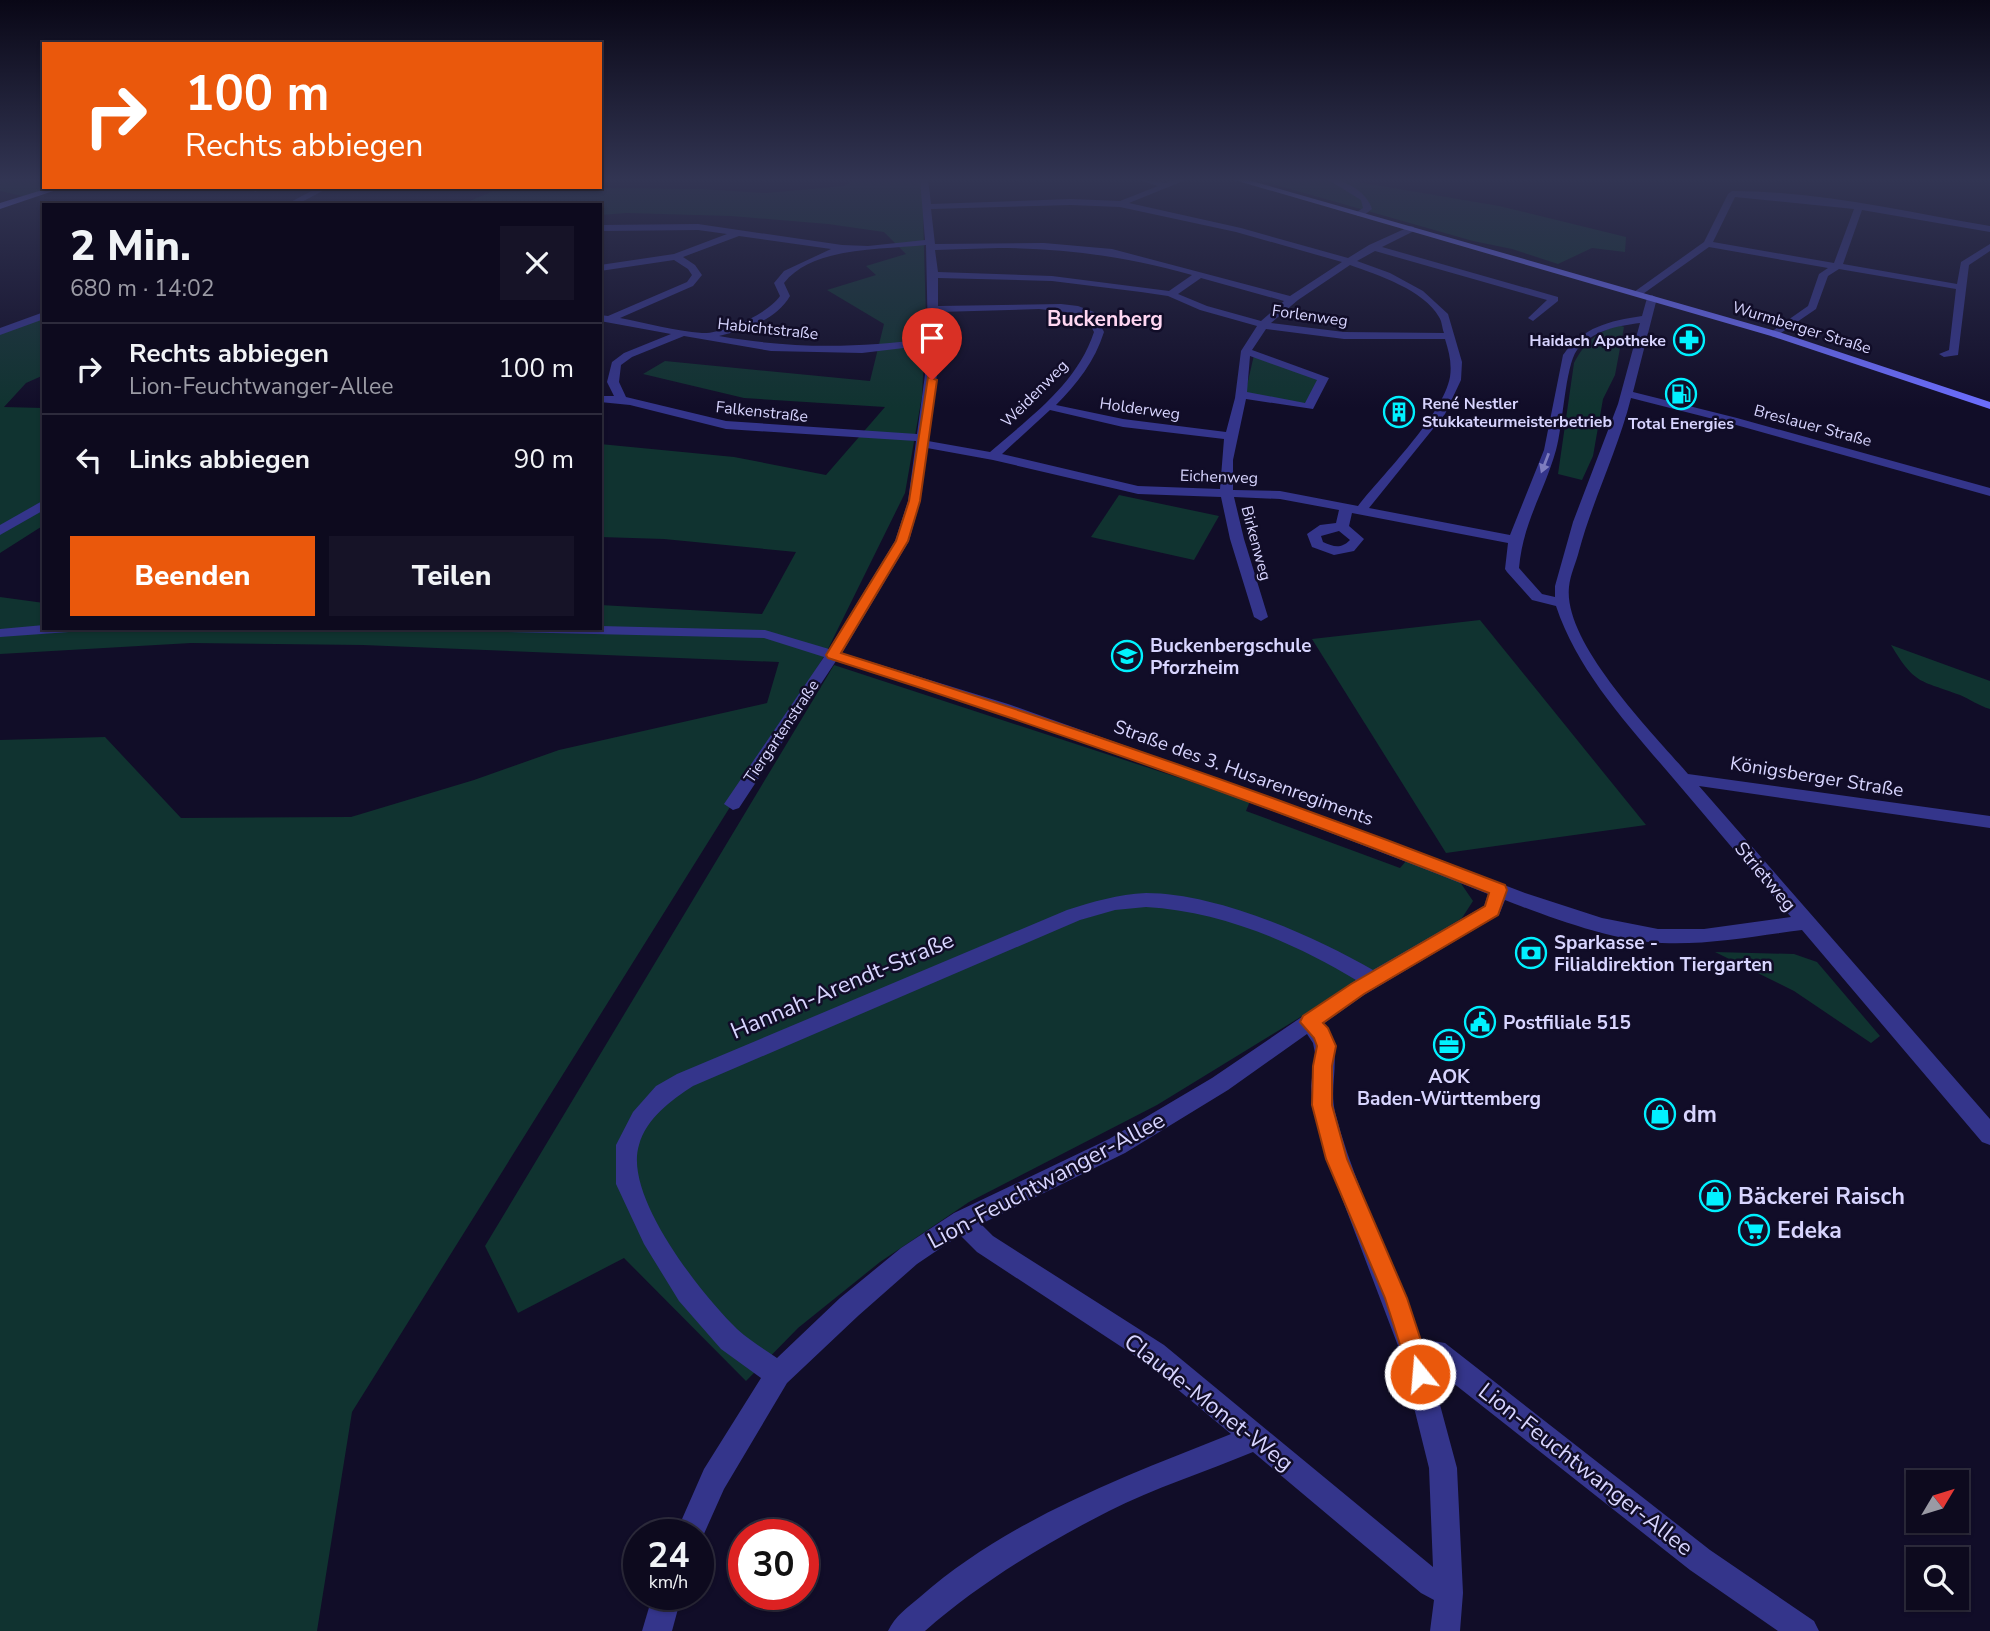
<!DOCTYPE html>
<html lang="de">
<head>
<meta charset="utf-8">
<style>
	:root { --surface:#0d0a1e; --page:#161327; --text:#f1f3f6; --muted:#9a9aa4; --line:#2d2b3c; --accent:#ea580c }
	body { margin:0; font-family:"Nunito Sans",sans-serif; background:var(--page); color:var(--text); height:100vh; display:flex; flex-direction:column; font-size:26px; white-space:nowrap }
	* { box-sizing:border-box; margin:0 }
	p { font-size:23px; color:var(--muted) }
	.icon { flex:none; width:38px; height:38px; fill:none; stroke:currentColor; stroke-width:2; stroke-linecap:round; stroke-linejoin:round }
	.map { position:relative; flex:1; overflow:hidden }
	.side { position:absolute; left:42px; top:203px; width:560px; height:427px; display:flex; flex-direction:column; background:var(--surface); border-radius:0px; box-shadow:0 2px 5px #0004,0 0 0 2px var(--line) }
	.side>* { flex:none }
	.top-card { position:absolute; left:42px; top:42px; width:560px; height:147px; border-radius:0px; box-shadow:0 2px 5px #0004,0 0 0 2px var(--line); background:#ea580c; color:#fff; overflow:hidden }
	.needle { width:46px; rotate:52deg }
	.tools { position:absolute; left:1906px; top:1470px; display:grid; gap:14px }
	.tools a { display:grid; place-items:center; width:63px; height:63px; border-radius:0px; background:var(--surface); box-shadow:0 2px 5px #0004,0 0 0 2px var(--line); font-size:35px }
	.speed { position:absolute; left:623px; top:1519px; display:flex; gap:14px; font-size:35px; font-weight:700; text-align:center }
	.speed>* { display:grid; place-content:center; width:91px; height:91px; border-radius:50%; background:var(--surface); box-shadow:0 2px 5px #0004,0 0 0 2px var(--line); line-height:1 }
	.speed small { font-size:18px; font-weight:400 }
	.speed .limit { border:10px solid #d22; background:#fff; color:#111 }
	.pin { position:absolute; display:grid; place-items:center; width:60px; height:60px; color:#fff; margin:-72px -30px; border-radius:50% 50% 50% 0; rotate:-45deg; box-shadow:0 0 7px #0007 }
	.pin .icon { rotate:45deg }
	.me { position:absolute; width:77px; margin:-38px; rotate:343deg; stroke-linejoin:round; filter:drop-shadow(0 0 5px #0008) }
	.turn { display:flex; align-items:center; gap:24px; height:147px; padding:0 28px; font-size:32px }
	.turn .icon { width:91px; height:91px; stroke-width:2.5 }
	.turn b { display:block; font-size:49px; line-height:60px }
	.round { display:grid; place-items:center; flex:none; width:74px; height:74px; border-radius:0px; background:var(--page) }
	.overview { display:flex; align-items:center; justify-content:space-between; height:119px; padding:0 28px }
	h1 { font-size:42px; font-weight:800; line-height:52px }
	.button { display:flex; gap:14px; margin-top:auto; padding:14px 28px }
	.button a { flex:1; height:80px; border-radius:0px; background:var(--accent); color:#fff; font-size:28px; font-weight:800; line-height:80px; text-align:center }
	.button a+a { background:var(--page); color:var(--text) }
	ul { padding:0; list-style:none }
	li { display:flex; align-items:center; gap:21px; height:91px; padding:0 28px; border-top:2px solid var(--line) }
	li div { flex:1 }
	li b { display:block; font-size:26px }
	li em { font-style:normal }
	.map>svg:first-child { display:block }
</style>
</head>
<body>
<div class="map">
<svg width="1990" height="1631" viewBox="0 0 1990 1631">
	<rect width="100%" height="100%" fill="#110d28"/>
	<g fill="#103330">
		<path d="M 0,179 L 44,179 L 44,187 L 57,187 L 27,197 L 0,191 Z"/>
		<path d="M 856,179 L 922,180 L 926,318 L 922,396 L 905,493 L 825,655 L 352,1412 L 317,1631 L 0,1631 L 0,740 L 105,737 L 181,818 L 351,817 L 474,780 L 559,750 L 767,703 L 779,662 L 363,645 L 191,643 L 0,654 L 0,597 L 44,603 L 44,628 L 600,628 L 600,605 L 762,614 L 796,552 L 664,539 L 600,537 L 600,444 L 734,457 L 826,475 L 885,407 L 744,398 L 643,374 L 665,361 L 870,381 L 884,324 L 827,290 L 876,275 L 866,266 L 906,254 L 884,232 L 828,224 L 731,216 L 627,213 L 600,215 L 600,205 L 460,205 L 503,187 L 702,189 L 766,193 L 844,186 Z"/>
		<path d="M 1255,179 L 1340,179 L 1499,206 L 1626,237 L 1625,252 L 1592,248 L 1558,264 L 1512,249 L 1473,241 Z"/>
		<path d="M 44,318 L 44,375 L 26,383 L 4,407 L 44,408 L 44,525 L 0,553 L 0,333 Z"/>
		<path d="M 1619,325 L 1624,327 L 1615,375 L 1603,399 L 1593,456 L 1582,480 L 1558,474 L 1574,363 C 1585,342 1597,332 1619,325 Z"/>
		<path d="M 1254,355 L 1319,376 L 1309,407 L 1245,394 Z"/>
		<path d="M 1119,495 L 1219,516 L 1194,560 L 1091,537 Z"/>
		<path d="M 1480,620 L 1646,825 L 1446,853 L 1312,639 Z"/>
		<path d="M 1891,645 L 1990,681 L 1990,709 C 1979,706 1970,699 1960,695 C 1920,680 1915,685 1891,645 Z"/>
		<path d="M 834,665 L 1250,801 L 1246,811 L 1400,868 L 1407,860 L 1460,882 L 1473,901 L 1462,918 L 1157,1105 L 969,1202 L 880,1262 L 798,1328 L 746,1381 L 624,1258 L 518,1313 L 485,1246 Z"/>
		<path d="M 1715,952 L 1794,954 L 1817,962 L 1880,1036 L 1871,1043 L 1794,991 Z"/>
	</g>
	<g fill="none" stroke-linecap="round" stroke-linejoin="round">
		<g fill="#34358b" fill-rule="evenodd">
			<path d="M 920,179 L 928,179 L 931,204 L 1071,199 L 1120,201 L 1158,186 L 1136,179 L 1166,183 L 1176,179 L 1188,179 L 1129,203 L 1241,228 L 1348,258 L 1369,245 L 1411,226 L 1414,227 L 1414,231 L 1382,247 L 1558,297 L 1558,301 L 1533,321 L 1528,318 L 1547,300 L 1375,251 L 1357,261 L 1390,273 L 1423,291 L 1448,314 L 1462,362 L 1461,380 L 1445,414 L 1369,508 L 1510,535 L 1544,450 L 1563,355 C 1583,327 1609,321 1642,316 L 1647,298 L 1652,295 L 1657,298 L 1633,392 L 1737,418 L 1990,488 L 1990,496 L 1729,423 L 1631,398 C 1618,450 1593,499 1579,551 C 1576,563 1570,575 1569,587 C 1563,643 1653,733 1688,774 L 1990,816 L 1990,828 L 1699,786 L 1990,1119 L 1990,1145 L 1982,1142 L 1802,930 C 1755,936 1709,945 1662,943 C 1616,942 1548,917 1505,900 L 1499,915 L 1364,995 L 1323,1024 C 1345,1051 1328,1081 1335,1112 C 1355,1190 1395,1263 1421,1339 L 1445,1343 L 1710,1550 L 1814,1621 L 1819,1631 L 1778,1631 L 1690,1570 L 1429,1364 L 1457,1468 L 1463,1593 L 1460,1631 L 1430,1631 L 1434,1600 L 1421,1593 L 1253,1452 C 1205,1472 1154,1488 1109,1511 C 1044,1544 980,1583 925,1631 L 888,1631 C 895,1616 908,1607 920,1597 C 1009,1519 1123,1477 1231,1434 L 1146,1363 L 977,1252 L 960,1235 L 917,1264 L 858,1316 L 787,1383 L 724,1489 L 699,1545 L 698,1535 L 675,1535 L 704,1469 L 761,1378 L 721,1349 L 679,1301 L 644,1244 L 616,1184 L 616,1145 L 633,1112 L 656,1086 L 677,1074 L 1067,910 C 1093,902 1118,894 1146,893 C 1216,893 1312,935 1373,970 L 1484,906 L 1488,894 C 1274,809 1057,730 836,661 L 739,808 L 733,810 L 724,804 L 824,657 L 764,638 L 470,631 L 468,628 L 600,626 L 765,630 L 829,649 L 895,541 L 908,501 L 916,441 L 726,429 L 630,405 L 600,402 L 600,396 L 614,396 L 607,382 L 612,362 L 624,353 L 671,334 L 600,321 L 600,315 L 608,316 L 687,282 L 692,275 L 688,269 L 674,260 L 600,271 L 600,265 L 674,254 L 727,234 L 698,230 L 600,231 L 600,225 L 698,224 L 842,245 L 868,246 L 925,240 ZM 1071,205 L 1120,207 L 1236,232 L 1342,262 L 1290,296 L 1112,249 L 1044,243 L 935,244 L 931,209 ZM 739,236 L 831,249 L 784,271 L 774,283 L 780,296 C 768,314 723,334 702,333 C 675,331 647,323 620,318 L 693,286 L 702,275 L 695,265 L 683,257 ZM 926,245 L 928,339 C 855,348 793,349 719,336 C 746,329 775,321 790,296 L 784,283 C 813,246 882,250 926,245 ZM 998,248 C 1066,248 1127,257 1192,275 L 1169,291 L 1052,276 L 938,272 L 935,250 ZM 1350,265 C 1378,275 1424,290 1439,317 C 1442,321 1442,328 1444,333 L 1344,332 L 1271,323 L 1298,300 ZM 938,278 L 1052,281 L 1141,292 L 1168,296 L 1200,310 L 1257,326 L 1241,351 L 1235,398 L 1226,432 L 1123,419 L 1056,405 C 1077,384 1095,361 1104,332 L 1094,312 L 1078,306 L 1061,304 L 938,306 ZM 1201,278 L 1284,301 L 1261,321 L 1207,306 L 1178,294 ZM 1039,309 L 1084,314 L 1094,332 C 1077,384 1030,417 990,452 L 928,441 L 939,359 L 939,312 ZM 1640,323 L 1618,404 L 1573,522 L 1555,586 L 1555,597 L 1542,594 L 1519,568 C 1523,522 1544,493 1556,450 C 1563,427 1565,366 1577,350 C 1593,330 1617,326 1640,323 ZM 1266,329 L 1344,339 L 1445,339 C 1449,352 1452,363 1450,377 C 1443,415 1383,474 1358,506 L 1280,491 L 1233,490 L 1233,460 L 1246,399 L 1313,409 L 1329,378 L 1252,350 ZM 684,336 L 771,351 L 862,353 L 929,345 L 917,434 L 726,421 L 626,397 L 619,382 L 621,365 L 632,357 ZM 1250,356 L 1317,380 L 1305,403 L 1247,392 ZM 1050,410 L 1123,427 L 1224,439 L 1220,489 L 1138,486 L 1002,454 ZM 927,448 L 993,460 L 1138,494 L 1221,497 L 1230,539 L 1254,617 L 1261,621 L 1268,617 L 1244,539 L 1234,497 L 1280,499 L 1339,510 L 1336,523 L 1320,525 L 1307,534 L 1312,547 L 1334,555 L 1354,551 L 1364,539 L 1349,526 L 1352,513 L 1508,543 L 1505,569 L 1507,572 L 1532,600 L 1556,606 C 1578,672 1628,725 1673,778 C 1712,824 1751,870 1791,917 L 1704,929 L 1658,929 L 1602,918 L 1525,893 L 1345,824 L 1008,704 L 842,653 L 909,541 L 920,501 ZM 1339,531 L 1350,540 C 1341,549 1334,547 1323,542 L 1321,536 ZM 1146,907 C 1220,911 1293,942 1356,980 L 1212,1078 L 1109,1139 L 954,1213 L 901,1248 L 840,1298 L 777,1358 C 764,1349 749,1340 737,1329 C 702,1295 623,1196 639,1145 C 646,1119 671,1100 693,1086 L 1080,920 L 1115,910 ZM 1307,1034 L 1313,1043 L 1315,1053 L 1311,1086 L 1313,1111 L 1332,1172 L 1400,1351 L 1429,1468 L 1433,1567 L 1164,1345 L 993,1236 L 981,1224 L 1125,1153 L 1228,1090 Z"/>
			<path d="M 1327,179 C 1345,179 1367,192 1372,209 L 1363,216 L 1357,216 L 1357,212 L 1363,208 L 1361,200 Z"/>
			<path d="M 252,187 L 265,187 L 255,192 Z"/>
			<path d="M 319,187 L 330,187 L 296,205 L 285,205 Z"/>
			<path d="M 1732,191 C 1818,191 1906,212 1990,226 L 1990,232 L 1862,210 L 1843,264 L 1957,284 L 1961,262 L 1990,244 L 1990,251 L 1969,265 L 1958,355 L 1944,357 L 1939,354 L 1949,350 L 1956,289 L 1839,269 L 1828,276 L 1816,309 L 1775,337 L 1771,336 L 1771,332 L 1808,306 L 1819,274 L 1828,268 L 1709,247 L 1640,296 L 1634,296 L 1634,292 L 1704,242 L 1728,194 ZM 1735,197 L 1854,209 L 1834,263 L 1713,242 Z"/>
			<path d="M 44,312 L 44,319 L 0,335 L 0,328 Z"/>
			<path d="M 44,500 L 44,510 L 0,535 L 0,525 Z"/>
			<path d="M 44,625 L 44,628 L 76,628 L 69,632 L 0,637 L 0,629 Z"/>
			<path d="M 653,1594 L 682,1594 L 672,1631 L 642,1631 Z"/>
		</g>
		<g fill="#6c6eff" fill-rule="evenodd">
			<path d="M 1231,179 L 1245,179 L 1779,332 L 1990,402 L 1990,409 L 1771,336 Z"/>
			<path d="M 52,187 L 65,187 L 0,209 L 0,203 Z"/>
		</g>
	</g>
	<defs><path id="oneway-solid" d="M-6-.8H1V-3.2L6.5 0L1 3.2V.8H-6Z" transform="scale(1.75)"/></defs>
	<use fill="#7e7dbf" href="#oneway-solid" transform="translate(1545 463) rotate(111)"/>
	<linearGradient id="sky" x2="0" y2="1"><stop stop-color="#090716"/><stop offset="0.44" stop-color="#323553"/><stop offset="1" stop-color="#323553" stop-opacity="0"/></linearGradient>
	<rect width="1990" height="408" fill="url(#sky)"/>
	<path fill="#ea580c" stroke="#983908" stroke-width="2" d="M 928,377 L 937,380 L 920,501 L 908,541 L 841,653 C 1065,723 1286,800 1505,885 L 1507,890 L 1498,915 L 1364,994 L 1323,1023 L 1328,1028 L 1336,1046 L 1332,1066 L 1332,1105 L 1347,1159 L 1407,1298 L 1432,1374 L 1428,1382 L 1420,1386 L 1412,1382 L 1385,1298 L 1326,1159 L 1312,1105 L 1313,1066 L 1317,1046 L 1314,1038 L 1300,1022 L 1303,1016 L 1351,984 L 1485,906 L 1489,893 C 1272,807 1051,729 828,658 L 826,655 L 896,541 L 909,501 Z"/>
	<defs>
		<g id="pharmacy-ring" transform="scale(1.575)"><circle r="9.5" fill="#110d28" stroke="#01f1ff" stroke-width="1.5"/><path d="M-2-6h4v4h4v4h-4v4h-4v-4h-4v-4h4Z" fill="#01f1ff"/></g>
		<g id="fuel-ring" transform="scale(1.575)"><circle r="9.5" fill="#110d28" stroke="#01f1ff" stroke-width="1.5"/><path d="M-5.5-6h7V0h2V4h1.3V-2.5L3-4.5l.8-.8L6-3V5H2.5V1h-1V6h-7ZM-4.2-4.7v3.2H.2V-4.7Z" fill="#01f1ff"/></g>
		<g id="building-ring" transform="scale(1.575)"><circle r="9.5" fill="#110d28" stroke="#01f1ff" stroke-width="1.5"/><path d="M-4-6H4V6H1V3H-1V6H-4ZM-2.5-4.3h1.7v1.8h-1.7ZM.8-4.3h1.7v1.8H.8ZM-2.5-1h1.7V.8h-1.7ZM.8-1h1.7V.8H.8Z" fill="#01f1ff"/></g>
		<g id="school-ring" transform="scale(1.575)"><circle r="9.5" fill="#110d28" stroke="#01f1ff" stroke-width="1.5"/><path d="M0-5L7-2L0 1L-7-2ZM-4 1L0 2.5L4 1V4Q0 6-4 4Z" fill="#01f1ff"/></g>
		<g id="bank-ring" transform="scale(1.575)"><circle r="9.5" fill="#110d28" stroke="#01f1ff" stroke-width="1.5"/><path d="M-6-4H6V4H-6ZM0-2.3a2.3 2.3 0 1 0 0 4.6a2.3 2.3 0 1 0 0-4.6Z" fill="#01f1ff"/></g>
		<g id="civic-ring" transform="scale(1.575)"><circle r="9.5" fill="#110d28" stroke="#01f1ff" stroke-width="1.5"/><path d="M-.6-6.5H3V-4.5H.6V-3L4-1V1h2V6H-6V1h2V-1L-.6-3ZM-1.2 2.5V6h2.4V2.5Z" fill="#01f1ff"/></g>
		<g id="office-ring" transform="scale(1.575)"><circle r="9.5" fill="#110d28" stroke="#01f1ff" stroke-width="1.5"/><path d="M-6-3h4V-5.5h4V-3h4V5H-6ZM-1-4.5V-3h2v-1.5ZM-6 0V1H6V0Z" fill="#01f1ff"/></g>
		<g id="shop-ring" transform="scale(1.575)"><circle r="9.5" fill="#110d28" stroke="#01f1ff" stroke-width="1.5"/><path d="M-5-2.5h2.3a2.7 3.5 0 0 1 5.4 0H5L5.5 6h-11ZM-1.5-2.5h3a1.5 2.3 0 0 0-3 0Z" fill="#01f1ff"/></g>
		<g id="supermarket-ring" transform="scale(1.575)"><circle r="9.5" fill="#110d28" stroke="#01f1ff" stroke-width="1.5"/><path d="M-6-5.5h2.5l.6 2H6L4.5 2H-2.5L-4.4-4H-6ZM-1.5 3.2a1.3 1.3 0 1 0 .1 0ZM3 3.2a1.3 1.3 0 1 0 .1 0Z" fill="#01f1ff"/></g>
	</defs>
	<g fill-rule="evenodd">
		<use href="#pharmacy-ring" x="1689" y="340"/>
		<use href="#fuel-ring" x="1681" y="394"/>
		<use href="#building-ring" x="1399" y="412"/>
		<use href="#school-ring" x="1127" y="656"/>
		<use href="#bank-ring" x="1531" y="953"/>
		<use href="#civic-ring" x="1480" y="1022"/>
		<use href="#office-ring" x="1449" y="1045"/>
		<use href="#shop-ring" x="1660" y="1114"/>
		<use href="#shop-ring" x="1715" y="1196"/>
		<use href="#supermarket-ring" x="1754" y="1230"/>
	</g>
	<g text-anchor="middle" stroke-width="5" stroke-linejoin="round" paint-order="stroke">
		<g font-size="16" fill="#d8d5ff" stroke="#110d28">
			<text transform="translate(1310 315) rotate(8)" y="6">Forlenweg</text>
			<text transform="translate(1802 327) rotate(17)" y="6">Wurmberger Straße</text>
			<text transform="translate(768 328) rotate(6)" y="6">Habichtstraße</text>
			<text transform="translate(1034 393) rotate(-45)" y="6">Weidenweg</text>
			<text transform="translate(1140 408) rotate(8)" y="6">Holderweg</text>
			<text transform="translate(762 411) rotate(6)" y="6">Falkenstraße</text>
			<text transform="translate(1813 425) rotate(15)" y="6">Breslauer Straße</text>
			<text transform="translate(1219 476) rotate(2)" y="6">Eichenweg</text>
			<text transform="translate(1257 543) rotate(75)" y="6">Birkenweg</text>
			<text transform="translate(781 731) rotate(-56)" y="6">Tiergartenstraße</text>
		</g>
		<g font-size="16" font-weight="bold" fill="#d8d5ff" stroke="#110d28" text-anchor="end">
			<text x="1666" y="346">Haidach Apotheke</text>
			<text x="1422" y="409" text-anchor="start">René Nestler<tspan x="1422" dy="18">Stukkateurmeisterbetrieb</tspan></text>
			<text x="1681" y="429" text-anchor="middle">Total Energies</text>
		</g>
		<g font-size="19" font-weight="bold" fill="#d8d5ff" stroke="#110d28" text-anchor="start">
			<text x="1150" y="652">Buckenbergschule<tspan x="1150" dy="22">Pforzheim</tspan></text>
			<text x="1554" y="949">Sparkasse -<tspan x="1554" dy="22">Filialdirektion Tiergarten</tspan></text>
			<text x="1503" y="1029">Postfiliale 515</text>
			<text x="1449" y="1083" text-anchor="middle">AOK<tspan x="1449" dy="22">Baden-Württemberg</tspan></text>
		</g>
		<g font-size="19" fill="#d8d5ff" stroke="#110d28">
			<text transform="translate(1244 772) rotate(20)" y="7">Straße des 3. Husarenregiments</text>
			<text transform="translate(1817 776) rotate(9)" y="7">Königsberger Straße</text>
			<text transform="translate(1766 876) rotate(50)" y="7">Strietweg</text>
		</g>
		<g font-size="21" font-weight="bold" fill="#ffd7f2" stroke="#110d28">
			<text x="1105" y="326">Buckenberg</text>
		</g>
		<g font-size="23" fill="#d8d5ff" stroke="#110d28">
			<text transform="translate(842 985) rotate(-23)" y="8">Hannah-Arendt-Straße</text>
			<text transform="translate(1046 1180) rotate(-28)" y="8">Lion-Feuchtwanger-Allee</text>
			<text transform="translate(1209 1402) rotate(38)" y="8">Claude-Monet-Weg</text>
			<text transform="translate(1586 1469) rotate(38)" y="8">Lion-Feuchtwanger-Allee</text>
		</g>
		<g font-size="23" font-weight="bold" fill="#d8d5ff" stroke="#110d28" text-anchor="start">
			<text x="1683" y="1122">dm</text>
			<text x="1738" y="1204">Bäckerei Raisch</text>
			<text x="1777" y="1238">Edeka</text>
		</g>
	</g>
</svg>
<div class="tools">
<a><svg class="needle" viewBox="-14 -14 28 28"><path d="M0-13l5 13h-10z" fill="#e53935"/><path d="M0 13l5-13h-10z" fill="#9a9aa4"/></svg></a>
<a><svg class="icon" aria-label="search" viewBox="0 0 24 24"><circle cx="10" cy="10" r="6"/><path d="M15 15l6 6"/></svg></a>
</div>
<div class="speed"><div>24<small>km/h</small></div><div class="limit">30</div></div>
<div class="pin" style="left:932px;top:380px;background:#d93025"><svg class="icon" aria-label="arrive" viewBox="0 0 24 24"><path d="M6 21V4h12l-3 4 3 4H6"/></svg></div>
<svg class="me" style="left:1420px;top:1374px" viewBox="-20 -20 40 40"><circle r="17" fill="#ea580c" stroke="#fff" stroke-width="3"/><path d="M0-11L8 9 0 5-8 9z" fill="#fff"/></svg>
<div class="top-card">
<div class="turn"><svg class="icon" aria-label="right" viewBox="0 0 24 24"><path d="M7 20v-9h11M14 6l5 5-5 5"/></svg><div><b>100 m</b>Rechts abbiegen</div></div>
</div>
<section class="side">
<div class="overview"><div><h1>2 Min.</h1><p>680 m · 14:02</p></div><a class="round"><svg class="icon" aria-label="close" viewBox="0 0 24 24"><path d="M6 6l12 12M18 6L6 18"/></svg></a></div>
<ul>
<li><svg class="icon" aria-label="right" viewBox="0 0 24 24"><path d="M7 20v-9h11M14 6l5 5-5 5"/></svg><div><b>Rechts abbiegen</b><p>Lion-Feuchtwanger-Allee</p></div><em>100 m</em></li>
<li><svg class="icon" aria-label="left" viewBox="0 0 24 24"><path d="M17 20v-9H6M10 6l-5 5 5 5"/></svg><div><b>Links abbiegen</b></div><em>90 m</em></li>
</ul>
<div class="button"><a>Beenden</a><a>Teilen</a></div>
</section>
</div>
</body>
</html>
